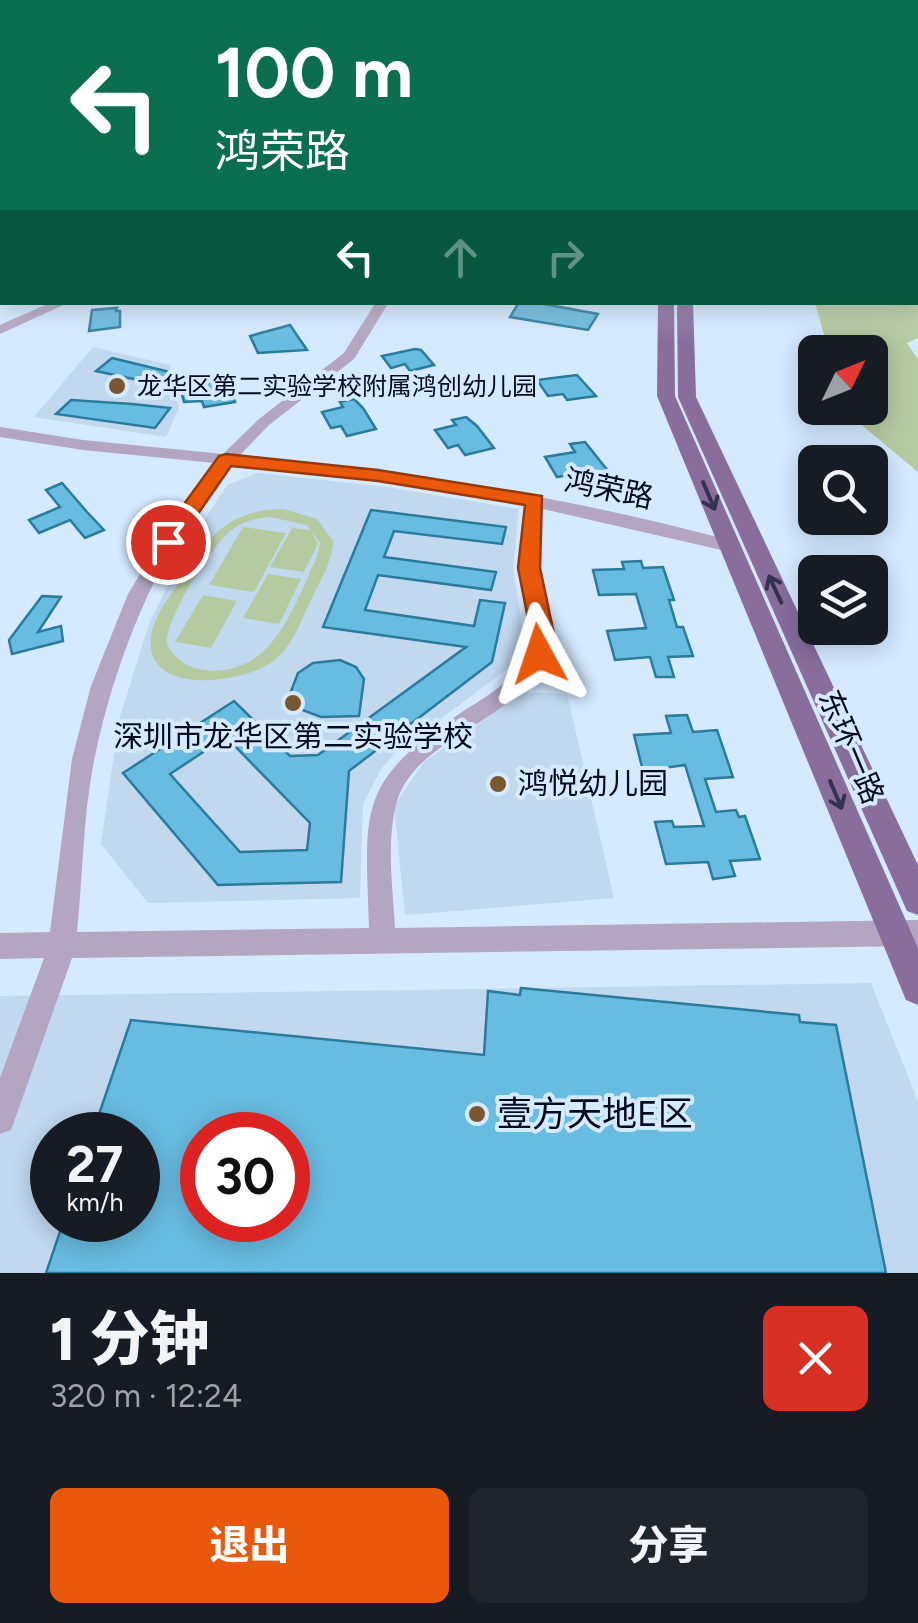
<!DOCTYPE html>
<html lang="zh">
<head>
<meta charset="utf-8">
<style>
	:root { --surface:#171b24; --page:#20242c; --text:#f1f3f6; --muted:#9ea1a6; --accent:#ea580c }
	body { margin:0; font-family:Figtree,"Noto Sans SC",sans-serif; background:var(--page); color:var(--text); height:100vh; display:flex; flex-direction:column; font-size:38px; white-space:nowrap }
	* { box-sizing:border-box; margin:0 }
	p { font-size:32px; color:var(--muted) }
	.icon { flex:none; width:55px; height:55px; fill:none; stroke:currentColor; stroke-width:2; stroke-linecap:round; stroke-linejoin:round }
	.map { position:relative; height:1273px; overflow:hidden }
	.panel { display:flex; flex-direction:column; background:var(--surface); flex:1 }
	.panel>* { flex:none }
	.banner { position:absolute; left:0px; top:0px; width:920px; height:305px; box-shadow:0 5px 25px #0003; background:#0b6e4f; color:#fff; overflow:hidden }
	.needle { width:65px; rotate:47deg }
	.buttons { position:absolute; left:798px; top:335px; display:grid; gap:20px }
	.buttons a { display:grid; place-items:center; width:90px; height:90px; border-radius:15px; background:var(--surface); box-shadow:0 5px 25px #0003; font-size:50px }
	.speed { position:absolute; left:30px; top:1112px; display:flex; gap:20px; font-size:50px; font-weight:700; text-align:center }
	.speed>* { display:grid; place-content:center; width:130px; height:130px; border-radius:50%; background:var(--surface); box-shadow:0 5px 25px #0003; line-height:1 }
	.speed small { font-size:25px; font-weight:400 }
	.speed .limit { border:15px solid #d22; background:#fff; color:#111 }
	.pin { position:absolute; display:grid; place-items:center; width:85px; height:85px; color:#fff; margin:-42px; border:5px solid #fff; border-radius:50%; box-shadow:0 2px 10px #0007 }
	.me { position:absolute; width:110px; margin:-55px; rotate:355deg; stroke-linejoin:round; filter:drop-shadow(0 0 8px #0008) }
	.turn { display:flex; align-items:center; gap:35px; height:210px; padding:0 50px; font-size:45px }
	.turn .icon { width:130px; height:130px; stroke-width:2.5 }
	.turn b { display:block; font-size:70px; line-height:85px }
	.lanes { display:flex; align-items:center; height:95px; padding:0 50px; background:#0003; justify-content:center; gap:50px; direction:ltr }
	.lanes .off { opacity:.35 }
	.round { display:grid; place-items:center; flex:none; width:105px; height:105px; border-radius:15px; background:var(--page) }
	.headline { display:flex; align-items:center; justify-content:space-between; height:170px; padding:0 50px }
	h1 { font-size:60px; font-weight:800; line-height:75px }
	.button { display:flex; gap:20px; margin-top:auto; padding:20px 50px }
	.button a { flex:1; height:115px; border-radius:15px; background:var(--accent); color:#fff; font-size:40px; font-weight:800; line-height:115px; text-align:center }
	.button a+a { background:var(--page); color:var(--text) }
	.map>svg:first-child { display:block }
</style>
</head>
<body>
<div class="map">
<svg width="918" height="1273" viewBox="0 0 918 1273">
	<rect width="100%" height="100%" fill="#d5e9ff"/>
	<g fill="#c1d8ef" fill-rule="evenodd">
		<path d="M 93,347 L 170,365 L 179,408 L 166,437 L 34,417 Z"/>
		<path d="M 258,473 L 387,487 L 519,509 L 513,567 L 525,642 L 519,657 L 506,670 L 394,754 L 381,769 L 363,804 L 360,898 L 148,903 L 101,844 L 119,720 L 149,624 L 188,545 L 227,485 Z"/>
		<path d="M 524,692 L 567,694 L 614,898 L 405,915 L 394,806 L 424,762 Z"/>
		<path d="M 871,983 L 918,1101 L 918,1273 L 0,1273 L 0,996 ZM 52,1135 L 138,1135 L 138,1220 L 52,1220 ZM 202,1135 L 288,1135 L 288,1220 L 202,1220 Z"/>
	</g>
	<g fill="#b6caa2" fill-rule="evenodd">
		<path d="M 918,233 L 918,338 L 907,343 L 918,359 L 918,472 L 846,412 L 844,408 L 870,408 L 870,352 L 829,352 L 815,303 L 918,302 Z"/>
		<path d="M 284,509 L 317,519 L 333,541 C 333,561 320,580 312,598 C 302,618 294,643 277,658 C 246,686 137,698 152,631 C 158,608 179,585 191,565 C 215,528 238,509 284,509 ZM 270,517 L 307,525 L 320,543 L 317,557 C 293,607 273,678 204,670 C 188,668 174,659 167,644 C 164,621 213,542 233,529 C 244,521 257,518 270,517 Z"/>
		<path d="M 243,527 L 286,533 L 254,592 L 209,585 Z"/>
		<path d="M 292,528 L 311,530 L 318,544 L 304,572 L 270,567 Z"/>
		<path d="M 268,574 L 301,579 L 279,624 L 243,618 Z"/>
		<path d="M 203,595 L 237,601 L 211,648 L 175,642 Z"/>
	</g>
	<g fill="#68bbe1" stroke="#2a7b9d" stroke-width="2.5" fill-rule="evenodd">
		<path d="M 519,302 L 533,302 L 598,314 L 588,330 L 510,317 Z"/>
		<path d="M 117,308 L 116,311 L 120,311 L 120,327 L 89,331 L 92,310 Z"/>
		<path d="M 290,325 L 307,350 L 258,353 L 250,336 Z"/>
		<path d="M 415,349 L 421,350 L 434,365 L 410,371 L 405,364 L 391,368 L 382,356 Z"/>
		<path d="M 112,358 L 170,372 L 162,385 L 96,371 Z"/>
		<path d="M 577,375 L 596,396 L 567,400 L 563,394 L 548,396 L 537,380 Z"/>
		<path d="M 220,379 L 222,384 L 228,383 L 235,402 L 204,407 L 202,401 L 184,402 L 180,387 Z"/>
		<path d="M 354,399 L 363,408 L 376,429 L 347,436 L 341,426 L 331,428 L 322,412 L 343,407 L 340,402 Z"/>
		<path d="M 71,400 L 132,404 L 170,408 L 155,428 L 56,414 Z"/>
		<path d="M 466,417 L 477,426 L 494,448 L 465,455 L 458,445 L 448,448 L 435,430 L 456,425 L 452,420 Z"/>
		<path d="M 585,442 L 612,476 L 580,482 L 574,474 L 557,477 L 545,457 L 575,452 L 570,444 Z"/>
		<path d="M 62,483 L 87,512 L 104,530 L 85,538 L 70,520 L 39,533 L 29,520 L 60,507 L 46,490 Z"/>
		<path d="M 371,510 L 506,527 L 502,544 L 394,531 L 384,557 L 496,572 L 491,590 L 378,575 L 365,610 L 474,626 L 480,600 L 505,603 L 492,662 L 349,771 L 341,882 L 218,885 L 123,773 L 234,701 L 290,756 L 318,755 L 466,647 L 323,627 ZM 226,737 L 310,823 L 307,850 L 240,852 L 170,774 Z"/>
		<path d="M 641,561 L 643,568 L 663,567 L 674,600 L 669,600 L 677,627 L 683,627 L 693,656 L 668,657 L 674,677 L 656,677 L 650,657 L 615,660 L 607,631 L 646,628 L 636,594 L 599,595 L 593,570 L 624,569 L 622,562 Z"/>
		<path d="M 42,596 L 61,597 L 38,632 L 61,626 L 63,641 L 12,654 L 9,640 Z"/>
		<path d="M 340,660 L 356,667 L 364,679 L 359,716 L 321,717 L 297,708 L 290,694 L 298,673 L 313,663 Z"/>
		<path d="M 687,715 L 693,732 L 717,730 L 733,777 L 705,779 L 716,812 L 736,810 L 739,817 L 745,816 L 760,859 L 730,861 L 735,876 L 713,879 L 708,862 L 666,864 L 655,822 L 672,821 L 674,827 L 704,826 L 685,765 L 643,771 L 634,735 L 671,733 L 666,716 Z"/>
		<path d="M 521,988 L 799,1015 L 800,1022 L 836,1025 L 886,1273 L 46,1273 L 64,1220 L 138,1220 L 138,1135 L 92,1135 L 131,1020 L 484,1055 L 488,991 L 520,995 ZM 202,1135 L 288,1135 L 288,1220 L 202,1220 Z"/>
	</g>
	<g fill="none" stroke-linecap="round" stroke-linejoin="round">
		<g fill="#b4a5c0" fill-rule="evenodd">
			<rect x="0" y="194" width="2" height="7"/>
			<path d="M 52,302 L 70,302 L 0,334 L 0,325 Z"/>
			<path d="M 376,302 L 389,302 L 354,359 L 269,425 L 239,456 C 407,471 574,498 736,542 L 739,546 L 730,552 L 543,509 C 540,529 536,549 538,570 C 541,596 560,626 550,652 C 524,721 412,736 396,805 C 386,845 393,888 395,928 L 918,920 L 918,946 L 72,958 L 15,1119 L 11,1130 L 0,1134 L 0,1078 L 44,958 L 0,959 L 0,933 L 50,932 L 72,759 L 91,686 L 128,594 L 162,538 L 214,463 L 83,450 L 0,437 L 0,427 L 83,440 L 223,454 L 259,419 L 344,353 ZM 230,465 L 383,481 L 526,505 C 523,525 519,546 520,566 C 521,595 542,628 528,655 C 515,680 487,696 465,710 C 357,782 365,805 369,928 L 77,932 C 83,874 83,812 95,756 C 116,655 162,543 230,465 Z"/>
		</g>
		<g fill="#886d9d" fill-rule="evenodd">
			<path d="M 2,179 L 2,187 L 0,188 L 0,180 Z"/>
			<path d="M 658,302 L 674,302 L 675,396 L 918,948 L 918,1005 L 906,1000 L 657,396 Z"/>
			<path d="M 677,302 L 693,302 L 696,397 L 918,865 L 918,915 L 907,911 L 678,397 Z"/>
		</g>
	</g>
	<defs><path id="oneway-shaft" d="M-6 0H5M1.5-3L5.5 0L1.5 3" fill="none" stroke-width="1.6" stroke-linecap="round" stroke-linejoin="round" transform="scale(2.5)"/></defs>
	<g stroke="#363351">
		<use href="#oneway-shaft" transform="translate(709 496) rotate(67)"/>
		<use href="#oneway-shaft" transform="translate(775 589) rotate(-115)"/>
		<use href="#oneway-shaft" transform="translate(836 795) rotate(67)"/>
	</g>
	<linearGradient id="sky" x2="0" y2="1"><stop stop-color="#8cbef0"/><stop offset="0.48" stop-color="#ecf5ff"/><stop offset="1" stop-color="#ecf5ff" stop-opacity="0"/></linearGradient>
	<rect width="918" height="342" fill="url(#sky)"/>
	<path fill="#ea580c" stroke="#983908" stroke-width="2.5" d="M 226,454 L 378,470 L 542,496 L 540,568 L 554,634 L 547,660 L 531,660 L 528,654 L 531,634 L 518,568 L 525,505 L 378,481 L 231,466 L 175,547 L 160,547 L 160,537 L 219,456 Z"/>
	<g fill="#79572f" stroke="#d5e9ff" stroke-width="4">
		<circle cx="117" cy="386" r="10"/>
		<circle cx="293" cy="703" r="10"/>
		<circle cx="498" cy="784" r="10"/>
		<circle cx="477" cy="1114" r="10"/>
	</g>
	<g text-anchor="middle" stroke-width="8" stroke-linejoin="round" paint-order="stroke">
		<g font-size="25" fill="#000c1e" stroke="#d5e9ff" text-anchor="start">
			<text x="137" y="395">龙华区第二实验学校附属鸿创幼儿园</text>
		</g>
		<g font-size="30" fill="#000c1e" stroke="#d5e9ff">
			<text transform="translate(609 489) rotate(12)" y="10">鸿荣路</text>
			<text transform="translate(851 747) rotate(67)" y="10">东环一路</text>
		</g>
		<g font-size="30" fill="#000c1e" stroke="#d5e9ff">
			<text x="293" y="747">深圳市龙华区第二实验学校</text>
			<text x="518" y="794" text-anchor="start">鸿悦幼儿园</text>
		</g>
		<g font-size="35" fill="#000c1e" stroke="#d5e9ff" text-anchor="start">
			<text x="497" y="1126">壹方天地E区</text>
		</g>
	</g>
</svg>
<div class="buttons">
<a><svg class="needle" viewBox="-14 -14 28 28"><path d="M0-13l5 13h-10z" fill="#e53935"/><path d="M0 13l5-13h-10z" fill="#9ea1a6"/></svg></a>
<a><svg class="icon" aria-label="search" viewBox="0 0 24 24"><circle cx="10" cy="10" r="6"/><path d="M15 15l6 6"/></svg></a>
<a><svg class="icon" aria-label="layers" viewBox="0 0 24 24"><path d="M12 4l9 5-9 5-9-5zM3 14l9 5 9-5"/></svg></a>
</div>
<div class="speed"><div>27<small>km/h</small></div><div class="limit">30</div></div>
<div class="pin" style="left:168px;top:542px;background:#d93025"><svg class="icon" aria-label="arrive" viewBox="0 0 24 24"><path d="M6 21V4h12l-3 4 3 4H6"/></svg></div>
<svg class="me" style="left:539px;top:654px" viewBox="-20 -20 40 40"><path d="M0-17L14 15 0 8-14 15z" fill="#ea580c" stroke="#fff" stroke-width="4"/></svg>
<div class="banner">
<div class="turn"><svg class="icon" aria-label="left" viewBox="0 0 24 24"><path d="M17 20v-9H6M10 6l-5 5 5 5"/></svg><div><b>100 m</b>鸿荣路</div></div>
<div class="lanes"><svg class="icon" aria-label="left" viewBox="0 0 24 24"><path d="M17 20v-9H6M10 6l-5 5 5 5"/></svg><svg class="icon off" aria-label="ahead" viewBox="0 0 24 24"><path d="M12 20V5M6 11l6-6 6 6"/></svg><svg class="icon off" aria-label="right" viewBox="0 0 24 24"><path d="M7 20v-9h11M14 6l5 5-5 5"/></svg></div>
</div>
</div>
<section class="panel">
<div class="headline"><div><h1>1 分钟</h1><p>320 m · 12:24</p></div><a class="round" style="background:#d93025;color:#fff"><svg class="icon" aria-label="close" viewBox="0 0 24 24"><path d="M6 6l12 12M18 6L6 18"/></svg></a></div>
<div class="button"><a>退出</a><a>分享</a></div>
</section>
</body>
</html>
